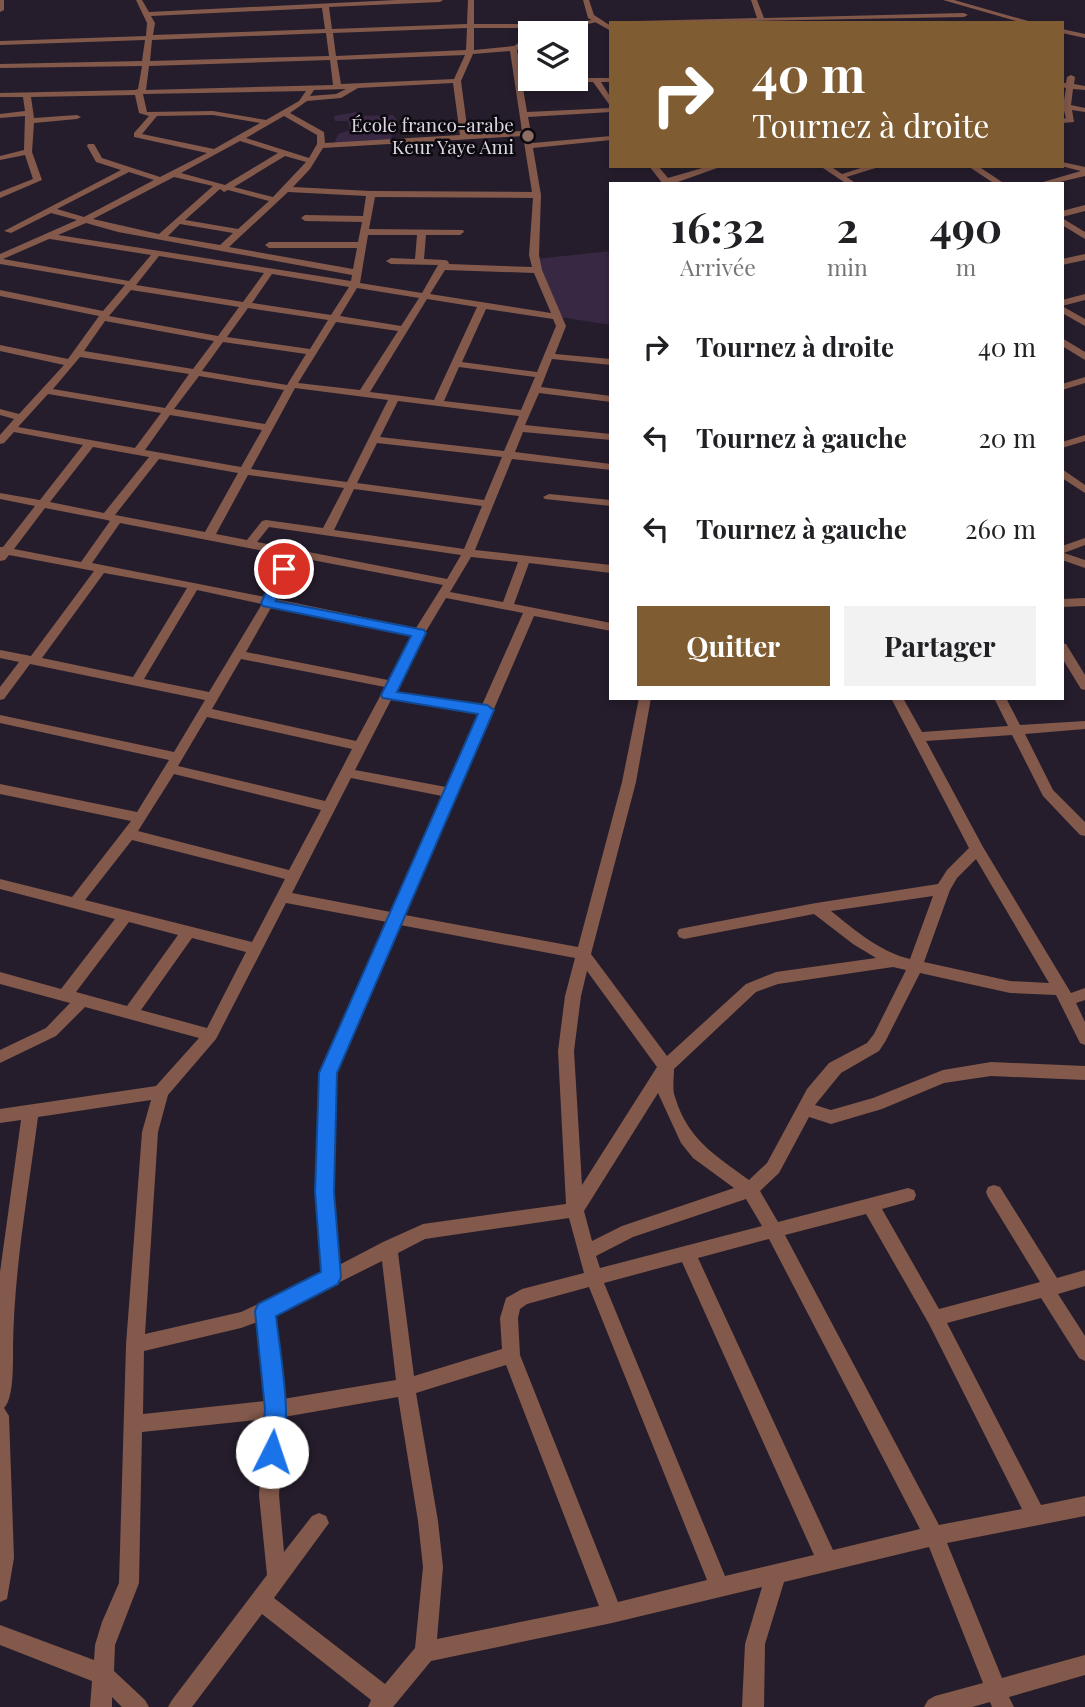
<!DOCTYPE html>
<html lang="fr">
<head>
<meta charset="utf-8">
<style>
	:root { --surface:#fff; --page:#f2f2f2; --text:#202124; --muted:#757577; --accent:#805c33 }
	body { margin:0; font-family:"Playfair Display",serif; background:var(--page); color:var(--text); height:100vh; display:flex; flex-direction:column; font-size:26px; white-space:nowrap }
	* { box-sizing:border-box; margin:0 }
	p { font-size:23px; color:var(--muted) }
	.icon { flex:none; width:38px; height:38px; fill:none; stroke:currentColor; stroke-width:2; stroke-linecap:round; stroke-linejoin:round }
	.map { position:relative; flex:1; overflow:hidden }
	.details { position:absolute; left:609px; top:182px; width:455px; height:518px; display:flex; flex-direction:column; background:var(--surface); border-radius:0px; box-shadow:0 4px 10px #0003 }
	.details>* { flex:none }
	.guide { position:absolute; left:609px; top:21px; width:455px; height:147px; border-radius:0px; box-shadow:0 4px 10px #0003; background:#805c33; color:#fff; overflow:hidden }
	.controls { position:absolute; left:518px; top:21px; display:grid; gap:14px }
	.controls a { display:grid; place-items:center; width:70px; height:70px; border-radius:0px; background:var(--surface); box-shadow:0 4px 10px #0003; font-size:35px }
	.pin { position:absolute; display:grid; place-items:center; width:60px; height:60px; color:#fff; margin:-30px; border:4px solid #fff; border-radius:50%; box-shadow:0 2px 7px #0007 }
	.me { position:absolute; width:77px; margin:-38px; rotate:4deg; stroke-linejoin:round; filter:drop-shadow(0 0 5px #0008) }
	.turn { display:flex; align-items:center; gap:24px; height:147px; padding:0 28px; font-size:32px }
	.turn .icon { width:91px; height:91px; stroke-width:2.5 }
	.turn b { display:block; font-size:49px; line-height:60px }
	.eta { display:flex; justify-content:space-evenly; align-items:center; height:119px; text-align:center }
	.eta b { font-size:42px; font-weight:700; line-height:49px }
	.button { display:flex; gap:14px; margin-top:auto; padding:14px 28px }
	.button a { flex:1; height:80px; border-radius:0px; background:var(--accent); color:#fff; font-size:28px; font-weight:700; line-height:80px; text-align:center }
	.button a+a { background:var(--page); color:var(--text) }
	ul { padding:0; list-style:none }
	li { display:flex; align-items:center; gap:21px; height:91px; padding:0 28px }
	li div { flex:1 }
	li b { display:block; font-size:26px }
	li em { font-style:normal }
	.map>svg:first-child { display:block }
</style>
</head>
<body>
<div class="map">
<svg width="1085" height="1707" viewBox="0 0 1085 1707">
	<rect width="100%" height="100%" fill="#261d2c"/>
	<g fill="#382844">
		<path d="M 355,112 L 363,116 L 393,115 L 397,120 L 395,126 L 391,129 L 392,140 L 334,144 L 338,134 L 350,130 L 348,121 L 335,121 L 334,116 Z"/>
		<path d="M 611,251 L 611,325 L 560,317 L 536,259 Z"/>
	</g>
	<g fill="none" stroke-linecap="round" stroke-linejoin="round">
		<g fill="#83594b" fill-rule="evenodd">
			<path d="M 0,0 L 4,0 L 4,10 L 0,12 Z"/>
			<path d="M 136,0 L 142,0 L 149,12 L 396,0 L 443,0 L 440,2 L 329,7 L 332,29 L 467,24 L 468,0 L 474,0 L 474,24 L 568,24 L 598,19 L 602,21 L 559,30 L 556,28 L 474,28 L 474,50 L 514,46 L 530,35 L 530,40 L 517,50 L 522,78 L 611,78 L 611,82 L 601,82 L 611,98 L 611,107 L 593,82 L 522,82 L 527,112 L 611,108 L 611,112 L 528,117 L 533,143 L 611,136 L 611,140 L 533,148 L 541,195 L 539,255 L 542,270 L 566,326 L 555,354 L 611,359 L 611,365 L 552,359 L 541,387 L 611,396 L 611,402 L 539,393 L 525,425 L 611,434 L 611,440 L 523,432 L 515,452 L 611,464 L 611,470 L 512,459 L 475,550 L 611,565 L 611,573 L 529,563 L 514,604 L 611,623 L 611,631 L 534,616 L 405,915 L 578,947 L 622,782 L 639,698 L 651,698 L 636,782 L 591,954 L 667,1056 L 746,984 L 776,972 L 876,958 L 853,944 L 814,914 L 684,939 L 679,937 L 677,933 L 679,929 L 816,903 L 938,884 L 947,870 L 969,848 L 891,698 L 903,698 L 922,732 L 1008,726 L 994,698 L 1006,698 L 1020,725 L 1085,721 L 1085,729 L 1025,734 L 1053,790 L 1085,822 L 1085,836 L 1080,835 L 1043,796 L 1012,735 L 926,741 L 983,847 L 1071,993 L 1085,988 L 1085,1000 L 1076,1003 L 1085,1022 L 1085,1045 L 1080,1043 L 1056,995 L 1010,993 L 920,973 L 885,1042 L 879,1051 L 841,1073 L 815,1105 L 831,1110 L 873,1098 L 943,1070 L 991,1062 L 1085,1066 L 1085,1080 L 991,1076 L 944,1083 L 882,1109 L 831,1124 L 809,1117 L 779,1173 L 760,1191 L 778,1222 L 908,1188 L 914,1190 L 916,1195 L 914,1200 L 882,1209 L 939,1309 L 1040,1282 L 988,1197 L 986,1192 L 988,1187 L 994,1185 L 1000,1187 L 1057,1278 L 1085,1270 L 1085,1286 L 1058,1294 L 1085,1336 L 1085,1361 L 1079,1358 L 1041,1298 L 947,1323 L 1041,1505 L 1085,1496 L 1085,1516 L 947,1543 L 1002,1678 L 1085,1655 L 1085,1675 L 1009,1697 L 1014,1707 L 992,1707 L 990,1702 L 972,1707 L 924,1707 L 928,1700 L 935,1696 L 983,1683 L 929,1547 L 784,1582 L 765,1644 L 764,1707 L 742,1707 L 745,1644 L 762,1587 L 612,1623 L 431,1661 L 393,1707 L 368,1707 L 371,1700 L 262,1614 L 192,1707 L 168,1707 L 172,1700 L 267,1575 L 259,1495 L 265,1419 L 142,1432 L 139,1583 L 115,1645 L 114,1671 L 145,1700 L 149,1707 L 122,1707 L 112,1697 L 112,1707 L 90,1707 L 92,1681 L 0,1645 L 0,1625 L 94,1660 L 95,1645 L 102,1622 L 119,1583 L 126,1345 L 142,1132 L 151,1100 L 38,1117 C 28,1193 14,1270 13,1347 C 13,1361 14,1399 4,1408 L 9,1416 L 14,1558 L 7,1599 L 0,1602 L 0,1272 L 21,1120 L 0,1123 L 0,1109 L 156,1086 L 199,1038 L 85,1007 L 56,1036 L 0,1063 L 0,1050 L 46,1028 L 70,1003 L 0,984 L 0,972 L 61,989 L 115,919 L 0,889 L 0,879 L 72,897 L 131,821 L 0,794 L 0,784 L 137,812 L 169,760 L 0,723 L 0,715 L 174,752 L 205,700 L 30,664 L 4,699 L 0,700 L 0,687 L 19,662 L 0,658 L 0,650 L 31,656 L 94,571 L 9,555 L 5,560 L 0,561 L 0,547 L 3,547 L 35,506 L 0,499 L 0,493 L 40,500 L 83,445 L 14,432 L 4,443 L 0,444 L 0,435 L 14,419 L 0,415 L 0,409 L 19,414 L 64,365 L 0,351 L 0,345 L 68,359 L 99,316 L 0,296 L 0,290 L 103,311 L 125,285 L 0,264 L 0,254 L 77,220 L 51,213 L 11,233 L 4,231 L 121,170 L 96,162 L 87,146 L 88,144 L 94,144 L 102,158 L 160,177 L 207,153 L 134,137 L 134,133 L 149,116 L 139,113 L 135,95 L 31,97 L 34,118 L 77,115 L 81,117 L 77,119 L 34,123 L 32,152 L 42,180 L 0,198 L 0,192 L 33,179 L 25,155 L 0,160 L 0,156 L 24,150 L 25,116 L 0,118 L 0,114 L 25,111 L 23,97 L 0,97 L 0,93 L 135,90 L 138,89 L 142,66 L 0,68 L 0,64 L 142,61 L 145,40 L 0,45 L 0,41 L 146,36 L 147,23 ZM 322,8 L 325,29 L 153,35 L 155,23 L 151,16 ZM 467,28 L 466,50 L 336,56 L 333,33 ZM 326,33 L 329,56 L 150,61 L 152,40 ZM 510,51 L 522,131 L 468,134 L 461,81 L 473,54 ZM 465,55 L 454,79 L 341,84 L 337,60 ZM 330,60 L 333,85 L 146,90 L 149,66 ZM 453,83 L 460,135 L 325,143 L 324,132 L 290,113 L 307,101 L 341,98 L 358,88 ZM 346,89 L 336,94 L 310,96 L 314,90 ZM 306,91 L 299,101 L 266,120 L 213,111 L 147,112 L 143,94 ZM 213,115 L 260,123 L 214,149 L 142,134 L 157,116 ZM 284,116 L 317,135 L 317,144 L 309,158 L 246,138 ZM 523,136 L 532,192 L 371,191 L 293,187 L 310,169 L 323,148 ZM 240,141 L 278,153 L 225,185 L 181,173 ZM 285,156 L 306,162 L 273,197 L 234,187 ZM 129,172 L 154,180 L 84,217 L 57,209 ZM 174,177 L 213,186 L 159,234 L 93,219 ZM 220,189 L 224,192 L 228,190 L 269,201 L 238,229 L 185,220 ZM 288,192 L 366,196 L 363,216 L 305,215 L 301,218 L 305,221 L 362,222 L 358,242 L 269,242 L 265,245 L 269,248 L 357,248 L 353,269 L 229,247 ZM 375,197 L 533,198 L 529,255 L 532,267 L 449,264 L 448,261 L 445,260 L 424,259 L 426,235 L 460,235 L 464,232 L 463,230 L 369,229 ZM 86,223 L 118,232 L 352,275 L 351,281 L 58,235 ZM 180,224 L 233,233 L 220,245 L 168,236 ZM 368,235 L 417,235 L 415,259 L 391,258 L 386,261 L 391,264 L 438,265 L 422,293 L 360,283 ZM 49,239 L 50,239 L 151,255 L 129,281 L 3,259 ZM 159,256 L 264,273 L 243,302 L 136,285 ZM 445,270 L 534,273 L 551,313 L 430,294 ZM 272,274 L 349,287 L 331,315 L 252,303 ZM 357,288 L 419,298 L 401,326 L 340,316 ZM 131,290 L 239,307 L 218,336 L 109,316 ZM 427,299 L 477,307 L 434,400 L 370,392 ZM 248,308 L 328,320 L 310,349 L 227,337 ZM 486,309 L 553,319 L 556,326 L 537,372 L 462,362 ZM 105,321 L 214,341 L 193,369 L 84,351 ZM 336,322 L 398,331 L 360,390 L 298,383 ZM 223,342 L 306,354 L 287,385 L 202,371 ZM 80,357 L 189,374 L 165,408 L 53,389 ZM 459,367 L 535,377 L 521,410 L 444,401 ZM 199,376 L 284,390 L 265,424 L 174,409 ZM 295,388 L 388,400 L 347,482 L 251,469 ZM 48,394 L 161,413 L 135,448 L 18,427 ZM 398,401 L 519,416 L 504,451 L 380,437 ZM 170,415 L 262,430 L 241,467 L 145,450 ZM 377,443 L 502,457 L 484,500 L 357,483 ZM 93,447 L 149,457 L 104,513 L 50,502 ZM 159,459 L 238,473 L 205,532 L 115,515 ZM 248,475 L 344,488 L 323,528 L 266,520 L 262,521 L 247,540 L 216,534 ZM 354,489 L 482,506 L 464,549 L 334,530 ZM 45,508 L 107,520 L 110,521 L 81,562 L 14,549 ZM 120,523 L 285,555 L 265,597 L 92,563 ZM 269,527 L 461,555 L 447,579 L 257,542 ZM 296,557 L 443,585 L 416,628 L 276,599 ZM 471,557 L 518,562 L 503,602 L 450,592 ZM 104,573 L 187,588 L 133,677 L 42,658 ZM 197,590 L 262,604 L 209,692 L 144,679 ZM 446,598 L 523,613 L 482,705 L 395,692 L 425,633 ZM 272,606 L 412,635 L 388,680 L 246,652 ZM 241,659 L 385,687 L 356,741 L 212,709 ZM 391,700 L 479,713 L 446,787 L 355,770 ZM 207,717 L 352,749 L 325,801 L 178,766 ZM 174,774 L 321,810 L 289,870 L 138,831 ZM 351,778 L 442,796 L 391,912 L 292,893 ZM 132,840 L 285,879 L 252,942 L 85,900 ZM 976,859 L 1049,983 L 1010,981 L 924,962 L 950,890 L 957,878 ZM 933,896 L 910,959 C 880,952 855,930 831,911 ZM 286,903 L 387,922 L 320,1073 L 316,1192 L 322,1274 L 241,1312 L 145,1334 L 158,1132 L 168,1095 L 216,1039 ZM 129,922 L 178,935 L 127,1006 L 76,992 ZM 400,925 L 575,958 L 565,996 L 558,1051 L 566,1204 L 423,1224 L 383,1242 L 339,1265 L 332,1192 L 336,1073 ZM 192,938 L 246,952 L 207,1028 L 141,1010 ZM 893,967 L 906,970 L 874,1034 L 867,1043 L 829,1063 L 807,1089 L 767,1163 L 749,1180 C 715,1155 688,1140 675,1097 C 672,1089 674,1078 674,1069 L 756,992 L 778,984 ZM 587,971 L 657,1067 L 582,1185 L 574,1051 L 581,996 ZM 658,1093 L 681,1143 L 693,1158 L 734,1188 L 622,1226 L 592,1241 L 584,1211 ZM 746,1199 L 762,1226 L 600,1268 L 596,1256 L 633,1237 ZM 866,1214 L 929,1324 L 1022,1509 L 939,1525 L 785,1235 ZM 569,1218 L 584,1273 L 522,1289 L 506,1298 L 500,1318 L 502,1349 L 414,1376 L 398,1253 L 425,1239 ZM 769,1239 L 920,1529 L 833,1550 L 698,1258 ZM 382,1261 L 396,1380 L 283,1399 L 274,1315 ZM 682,1262 L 814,1555 L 725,1576 L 604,1283 ZM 589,1287 L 707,1580 L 618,1602 L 520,1355 L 518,1318 L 520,1309 L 527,1304 ZM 257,1322 L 265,1401 L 143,1414 L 144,1351 L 241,1328 ZM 506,1365 L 599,1606 L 437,1639 L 443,1567 L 438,1521 L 416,1393 ZM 398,1397 L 418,1521 L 423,1567 L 415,1648 L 385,1684 L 274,1598 L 329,1523 L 326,1516 L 319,1513 L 312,1516 L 284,1552 L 279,1495 L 284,1417 Z"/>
			<path d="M 751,0 L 757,0 L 764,18 L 964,13 L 968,15 L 964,17 L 634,23 L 637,21 L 757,18 Z"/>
			<path d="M 943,0 L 954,0 L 1035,23 L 1023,23 Z"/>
			<path d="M 1062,29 L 1085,34 L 1085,38 L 1062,33 Z"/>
			<path d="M 576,34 L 580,36 L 583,49 L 576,52 Z"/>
			<path d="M 1071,75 L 1075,77 L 1074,84 L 1085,86 L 1085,90 L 1073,89 L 1071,105 L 1085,108 L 1085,112 L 1072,110 L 1074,122 L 1062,123 L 1062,119 L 1066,118 L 1063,107 L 1066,88 L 1062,87 L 1062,83 L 1066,83 L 1067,77 Z"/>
			<path d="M 1062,162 L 1085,167 L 1085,176 L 1051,184 L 1036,184 L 1081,171 L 1061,166 Z"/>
			<path d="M 649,166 L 658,166 L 668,178 L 709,166 L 723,166 L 672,184 L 663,184 Z"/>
			<path d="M 867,166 L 882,166 L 840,179 L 836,176 Z"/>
			<path d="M 968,166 L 978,166 L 1005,184 L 995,184 Z"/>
			<path d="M 1085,205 L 1085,211 L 1062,217 L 1062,211 Z"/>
			<path d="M 1062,218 L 1085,232 L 1085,239 L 1062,225 Z"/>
			<path d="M 1085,254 L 1085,260 L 1062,265 L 1062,259 Z"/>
			<path d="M 1085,294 L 1085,300 L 1062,306 L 1062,300 Z"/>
			<path d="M 1062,338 L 1085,352 L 1085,360 L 1062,346 Z"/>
			<path d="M 1085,377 L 1085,383 L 1062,390 L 1062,384 Z"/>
			<path d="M 1085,435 L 1085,441 L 1062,448 L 1062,442 Z"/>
			<path d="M 1062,469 L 1085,485 L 1085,493 L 1062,478 Z"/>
			<path d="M 549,494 L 611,500 L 611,506 L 545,499 L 543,497 Z"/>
			<path d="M 1085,538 L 1085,545 L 1064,553 L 1085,560 L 1085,568 L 1062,560 L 1062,546 Z"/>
			<path d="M 1085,598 L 1085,606 L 1062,607 L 1062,599 Z"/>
			<path d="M 1062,643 L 1066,644 L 1085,675 L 1085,690 L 1081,689 L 1062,658 Z"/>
		</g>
		<g fill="#83594b" fill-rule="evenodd">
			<path d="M 583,0 L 589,0 L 594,15 L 611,26 L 611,31 L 588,18 Z"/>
			<path d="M 820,166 L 830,166 L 857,184 L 847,184 Z"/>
			<path d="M 1062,306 L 1085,319 L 1085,326 L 1062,313 Z"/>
		</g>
	</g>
	<path fill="#1a73e8" stroke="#114b97" stroke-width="2" d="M 284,565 L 291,569 L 276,601 L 424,630 L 426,633 L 397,692 L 487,705 L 494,710 L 337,1073 L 334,1192 L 341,1277 L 338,1284 L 276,1316 C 280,1354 294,1425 280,1459 L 272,1462 L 264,1459 L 261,1452 L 265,1409 L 255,1311 L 258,1304 L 321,1272 L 315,1192 L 319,1073 L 478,714 L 383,698 L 381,695 L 411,636 L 263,606 L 261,603 L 277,569 Z"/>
	<circle fill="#8d6e63" stroke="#0d0910" stroke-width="2.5" cx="528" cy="136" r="7"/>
	<g text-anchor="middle" stroke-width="5" stroke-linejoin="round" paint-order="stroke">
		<g font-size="19" fill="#dcd6e1" stroke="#0d0910" text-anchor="end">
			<text x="514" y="132">École franco-arabe<tspan x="514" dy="22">Keur Yaye Ami</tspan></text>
		</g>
	</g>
</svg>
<div class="controls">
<a><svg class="icon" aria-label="layers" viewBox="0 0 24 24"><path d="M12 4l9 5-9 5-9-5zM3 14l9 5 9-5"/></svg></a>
</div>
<div class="pin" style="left:284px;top:569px;background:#d93025"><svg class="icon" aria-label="arrive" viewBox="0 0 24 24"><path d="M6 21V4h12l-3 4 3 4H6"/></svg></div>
<svg class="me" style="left:272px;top:1452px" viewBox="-20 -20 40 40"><circle r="19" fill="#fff"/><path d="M0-13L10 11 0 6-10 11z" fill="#1a73e8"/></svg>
<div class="guide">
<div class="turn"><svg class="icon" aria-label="right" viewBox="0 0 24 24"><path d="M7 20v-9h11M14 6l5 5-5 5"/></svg><div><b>40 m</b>Tournez à droite</div></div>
</div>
<section class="details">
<div class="eta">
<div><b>16:32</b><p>Arrivée</p></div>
<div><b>2</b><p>min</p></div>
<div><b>490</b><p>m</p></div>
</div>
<ul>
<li><svg class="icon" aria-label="right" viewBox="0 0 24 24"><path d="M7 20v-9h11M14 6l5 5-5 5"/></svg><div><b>Tournez à droite</b></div><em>40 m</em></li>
<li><svg class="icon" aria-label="left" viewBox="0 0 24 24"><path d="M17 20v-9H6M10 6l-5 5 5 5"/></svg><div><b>Tournez à gauche</b></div><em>20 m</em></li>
<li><svg class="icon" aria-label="left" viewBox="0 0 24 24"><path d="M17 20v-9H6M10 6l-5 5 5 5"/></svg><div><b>Tournez à gauche</b></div><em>260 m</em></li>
</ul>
<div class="button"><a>Quitter</a><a>Partager</a></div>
</section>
</div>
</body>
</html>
